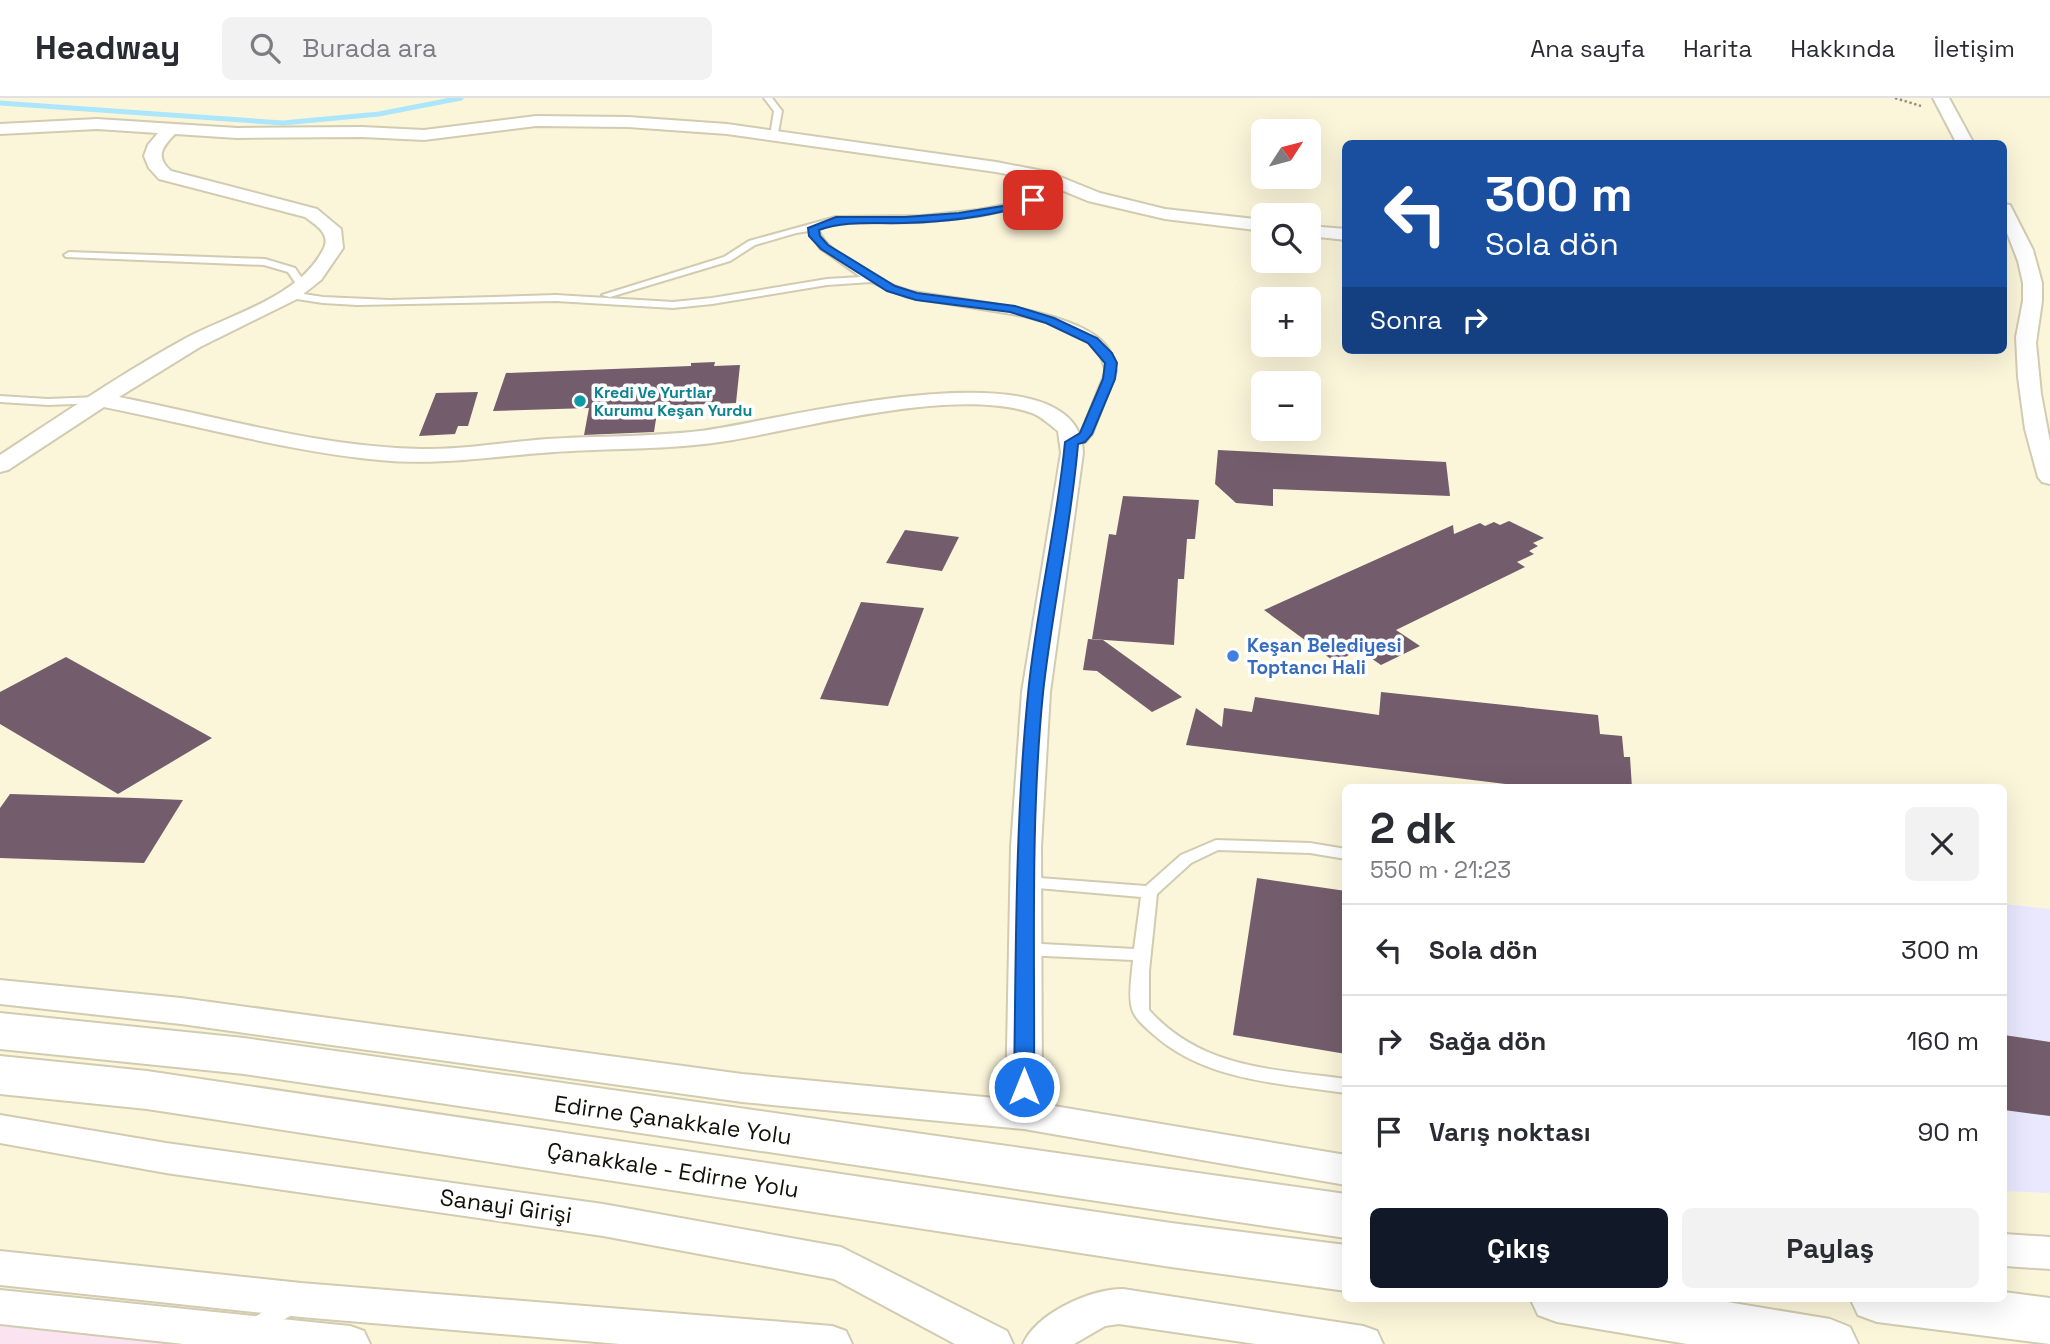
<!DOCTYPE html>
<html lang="tr">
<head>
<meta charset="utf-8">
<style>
	:root { --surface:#fff; --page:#f2f2f3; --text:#2b2b33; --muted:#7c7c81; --line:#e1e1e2; --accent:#111827 }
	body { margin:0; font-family:"Space Grotesk",sans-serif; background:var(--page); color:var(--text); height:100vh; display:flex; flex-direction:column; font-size:26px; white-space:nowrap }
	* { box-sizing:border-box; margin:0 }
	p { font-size:23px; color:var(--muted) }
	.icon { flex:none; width:38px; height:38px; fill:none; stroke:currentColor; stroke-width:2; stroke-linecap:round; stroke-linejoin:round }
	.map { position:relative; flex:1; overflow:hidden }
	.sheet { position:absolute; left:1342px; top:686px; width:665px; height:518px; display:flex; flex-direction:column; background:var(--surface); border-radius:10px; box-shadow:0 7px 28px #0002 }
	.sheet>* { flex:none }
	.banner { position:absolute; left:1342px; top:42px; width:665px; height:214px; border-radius:10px; box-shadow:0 7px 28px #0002; background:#1a4fa0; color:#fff; overflow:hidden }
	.needle { width:46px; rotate:54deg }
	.fabs { position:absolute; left:1251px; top:21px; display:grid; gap:14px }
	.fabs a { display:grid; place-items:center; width:70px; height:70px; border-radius:10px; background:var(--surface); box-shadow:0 7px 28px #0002; font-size:35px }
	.pin { position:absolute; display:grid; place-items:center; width:60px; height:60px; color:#fff; margin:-30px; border-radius:14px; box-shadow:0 4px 10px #0006 }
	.me { position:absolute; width:77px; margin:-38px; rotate:0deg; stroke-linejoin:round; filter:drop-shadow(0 0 5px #0008) }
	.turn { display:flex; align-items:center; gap:24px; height:147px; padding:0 28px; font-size:32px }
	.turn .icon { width:91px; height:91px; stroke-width:2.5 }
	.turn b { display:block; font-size:49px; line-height:60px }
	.then { display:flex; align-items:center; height:66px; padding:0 28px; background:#0003; gap:14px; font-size:26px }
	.round { display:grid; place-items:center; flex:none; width:74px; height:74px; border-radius:10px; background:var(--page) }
	.headline { display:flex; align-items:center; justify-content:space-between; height:119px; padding:0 28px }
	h1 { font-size:42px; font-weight:800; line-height:52px }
	.primary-button { display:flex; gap:14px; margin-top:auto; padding:14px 28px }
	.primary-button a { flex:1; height:80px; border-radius:10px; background:var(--accent); color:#fff; font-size:28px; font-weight:800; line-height:80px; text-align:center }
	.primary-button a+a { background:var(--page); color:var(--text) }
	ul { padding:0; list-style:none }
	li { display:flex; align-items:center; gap:21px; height:91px; padding:0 28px; border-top:2px solid var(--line) }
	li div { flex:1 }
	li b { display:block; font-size:26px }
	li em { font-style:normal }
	header { display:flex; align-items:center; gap:42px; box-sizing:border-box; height:98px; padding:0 35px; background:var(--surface); border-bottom:2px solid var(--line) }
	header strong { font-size:33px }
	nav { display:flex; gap:38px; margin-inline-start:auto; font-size:24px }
	.search { width:490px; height:63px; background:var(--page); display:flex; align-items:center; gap:18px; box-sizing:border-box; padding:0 24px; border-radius:10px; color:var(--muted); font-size:26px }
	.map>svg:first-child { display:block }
</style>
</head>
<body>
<header>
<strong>Headway</strong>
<div class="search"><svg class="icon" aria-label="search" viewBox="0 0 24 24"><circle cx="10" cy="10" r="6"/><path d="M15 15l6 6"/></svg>Burada ara</div>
<nav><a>Ana sayfa</a><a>Harita</a><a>Hakkında</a><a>İletişim</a></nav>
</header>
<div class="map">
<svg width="2050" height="1246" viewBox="0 0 2050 1246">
	<rect width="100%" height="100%" fill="#fbf6da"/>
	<path fill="#eae8fe" d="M 2004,806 L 2050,811 L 2050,1095 L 2004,1093 Z"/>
	<path fill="#fbe3ef" d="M 0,1215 L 287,1246 L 0,1246 Z"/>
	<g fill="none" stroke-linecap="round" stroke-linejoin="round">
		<path stroke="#abe6fd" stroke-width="5" d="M 0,5 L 283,25 L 379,16 L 461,0"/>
	</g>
	<g fill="#735d6c">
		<path d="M 715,264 L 714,268 L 740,267 L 736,305 L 658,308 L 654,334 L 584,337 L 589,310 L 493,313 L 506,275 L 691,268 L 691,265 Z"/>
		<path d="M 478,294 L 468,328 L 458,328 L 455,336 L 419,338 L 436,295 Z"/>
		<path d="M 1218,352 L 1446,364 L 1450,398 L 1273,391 L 1273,408 L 1236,405 L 1215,386 Z"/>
		<path d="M 1123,398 L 1199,402 L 1195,441 L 1187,441 L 1184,481 L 1178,481 L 1174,547 L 1092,541 L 1109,436 L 1116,437 Z"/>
		<path d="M 1509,423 L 1544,440 L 1533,445 L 1538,448 L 1529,453 L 1534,456 L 1517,464 L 1525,469 L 1396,532 L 1420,548 L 1381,567 L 1359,552 L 1335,564 L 1264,512 L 1453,427 L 1454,436 L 1480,425 L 1485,428 L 1494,424 L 1500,427 Z"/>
		<path d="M 905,432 L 959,439 L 942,473 L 886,465 Z"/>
		<path d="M 861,504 L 924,510 L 888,608 L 820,601 Z"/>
		<path d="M 1088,541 L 1103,542 L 1182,599 L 1152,614 L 1097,573 L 1083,572 Z"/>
		<path d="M 66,559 L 212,640 L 118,696 L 0,626 L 0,594 Z"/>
		<path d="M 1381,594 L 1598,617 L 1600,636 L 1622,638 L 1624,659 L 1630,659 L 1632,690 L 1539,690 L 1186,647 L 1196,610 L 1222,629 L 1224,610 L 1252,614 L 1255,599 L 1379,617 Z"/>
		<path d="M 10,696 L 136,700 L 183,702 L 144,765 L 0,760 L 0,710 Z"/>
		<path d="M 1257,780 L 1346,793 L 1346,956 L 1233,937 Z"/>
		<path d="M 2004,937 L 2050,944 L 2050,1018 L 2004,1012 Z"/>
	</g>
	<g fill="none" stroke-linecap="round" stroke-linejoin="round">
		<g stroke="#d1cbb1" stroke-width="4">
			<g id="service">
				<path d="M 764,0 L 772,0 L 782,13 L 777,40 L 770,38 L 774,13 Z"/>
				<path d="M 1067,85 L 1070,86 L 1070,90 L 1026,108 L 978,118 L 922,124 L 837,125 L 818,131 C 826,156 885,186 909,193 C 954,202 1085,210 1109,252 C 1112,258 1114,266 1116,273 L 1092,336 L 1085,344 L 1072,347 L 1066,344 L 1077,339 L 1081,335 L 1106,273 L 1099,253 L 1081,238 L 1054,226 L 1024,218 L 907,199 L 871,184 L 827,187 L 712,206 L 673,210 L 556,203 L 357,207 L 323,205 L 290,200 L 285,197 L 290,194 L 323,199 L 390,202 L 556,197 L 673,204 L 712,200 L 827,181 L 861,179 L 820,150 L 809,133 L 796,135 L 755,147 L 730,163 L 610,199 L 602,197 L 724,159 L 749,143 L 836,119 L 922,118 L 978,112 L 1021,104 Z"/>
				<path d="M 69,154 L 265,161 L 295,170 L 307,188 L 299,190 L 288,174 L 264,167 L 66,159 L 64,157 Z"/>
				<path d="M 0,298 L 48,301 L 98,299 L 103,302 L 98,305 L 48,307 L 0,304 Z"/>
				<path d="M 1216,742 L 1310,745 L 1346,751 L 1346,761 L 1310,755 L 1218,752 L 1191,765 L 1157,796 L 1149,873 L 1149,912 C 1202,971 1273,971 1346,981 L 1346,995 C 1279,985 1205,983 1153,936 C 1145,929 1135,921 1132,911 C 1128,896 1132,877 1133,862 L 1024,857 L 1018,855 L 1016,851 L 1018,847 L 1024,845 L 1134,851 L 1141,799 L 1026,789 L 1020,788 L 1018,784 L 1020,780 L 1026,779 L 1146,788 L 1181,757 Z"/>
				<path d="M 290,1199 L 297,1202 L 300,1208 L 297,1214 L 242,1246 L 214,1246 L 217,1240 Z"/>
			</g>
		</g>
		<g stroke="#d1cbb1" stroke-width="4">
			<g id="minor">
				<path d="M 1933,0 L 1949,0 L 1974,46 L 1957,46 Z"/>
				<path d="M 536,18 L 628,19 L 727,26 L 996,64 L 1048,74 L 1100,95 L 1165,111 L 1264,122 L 1264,133 L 1165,121 L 1088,103 L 1037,82 L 996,74 L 727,36 L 628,29 L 536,28 L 424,42 L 362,39 L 237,40 L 175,36 C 162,49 155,59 171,73 L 317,111 L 341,131 L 343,150 L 321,182 L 297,201 L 200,249 L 119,299 C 220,319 318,349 421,351 C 463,352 505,344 547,341 C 598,338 650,339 700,333 C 767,326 1081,238 1083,355 L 1050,594 L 1041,749 L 1042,1006 L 1346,1057 L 1346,1087 L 1024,1031 L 742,1004 L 181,926 L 0,906 L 0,882 L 181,900 L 742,976 L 1006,1001 L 1011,749 L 1022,594 L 1061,355 L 1058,333 C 1050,327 1041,318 1032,315 C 957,289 812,328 733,342 C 674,352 614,350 554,354 C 495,358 438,368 379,362 C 286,353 195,327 104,309 L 8,372 L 0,374 L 0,357 C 61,317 122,275 186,240 C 231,216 298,200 323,152 C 332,136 316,127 305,119 L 159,81 L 149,70 L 144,58 L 148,47 L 158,35 L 97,31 L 0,36 L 0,26 L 97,21 L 237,30 L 362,29 L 424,32 Z"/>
				<path d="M 2004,106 L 2010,107 L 2033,152 L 2042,185 L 2042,203 L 2036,245 L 2041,296 L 2050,344 L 2050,386 L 2042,384 L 2038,379 L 2025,331 L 2018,279 L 2016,239 L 2023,203 L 2023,185 L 2018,163 L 2004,127 Z"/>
				<path d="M 1309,128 L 1346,131 L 1346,142 L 1309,138 Z"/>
				<path d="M 0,1017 L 166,1045 L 603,1106 L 841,1149 L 1007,1233 L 1013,1246 L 955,1246 L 834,1181 L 603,1138 L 166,1075 L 0,1045 Z"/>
				<path d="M 2004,1136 L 2050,1139 L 2050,1171 L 2004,1168 Z"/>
				<path d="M 0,1153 L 301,1185 L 832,1228 L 846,1233 L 852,1246 L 620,1246 L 301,1219 L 0,1187 Z"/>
				<path d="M 1123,1191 L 1363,1228 L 1377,1233 L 1383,1246 L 1256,1246 L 1119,1226 L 1105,1228 L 1074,1246 L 1023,1246 C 1037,1215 1090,1191 1123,1191 Z"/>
				<path d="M 0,1192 L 350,1228 L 364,1233 L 370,1246 L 184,1246 L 0,1226 Z"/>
			</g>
		</g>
		<g stroke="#d1cbb1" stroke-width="4">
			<g id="trunk">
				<path d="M 0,915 L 244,940 L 1346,1096 L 1346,1140 L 244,976 L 0,951 Z"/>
				<path d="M 0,958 L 147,973 L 1171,1125 L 1346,1147 L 1346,1193 L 1171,1169 L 147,1011 L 0,996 Z"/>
				<path d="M 2004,1194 L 2050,1200 L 2050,1246 L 1877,1224 L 1858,1217 L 1850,1200 L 2004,1200 Z"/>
				<path d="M 1530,1200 L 1703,1200 L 1830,1221 L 1850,1229 L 1858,1246 L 1687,1246 L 1557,1224 L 1538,1217 Z"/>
			</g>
		</g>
		<path stroke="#95917e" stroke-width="2.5" stroke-dasharray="2.5 2.5" stroke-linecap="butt" d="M 1895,0 L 1921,8"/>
		<use href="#service" fill="#fff" fill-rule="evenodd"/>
		<use href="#minor" fill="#fff" fill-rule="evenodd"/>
		<use href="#trunk" fill="#fff" fill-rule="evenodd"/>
	</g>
	<path fill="#1a73e8" stroke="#114b97" stroke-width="2" d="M 1033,99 L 1037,100 L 1037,104 C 994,118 949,124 904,125 C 874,126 846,122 819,132 L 820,138 L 828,147 L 895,188 L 917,195 L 1015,208 L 1054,220 L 1097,240 L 1112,255 L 1117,265 L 1115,281 L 1092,336 L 1085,344 L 1078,346 C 1071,430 1052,511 1043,595 C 1030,725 1035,858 1034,989 L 1031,995 L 1024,997 L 1017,995 L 1014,989 C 1016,858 1015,726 1028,596 C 1036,512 1057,429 1065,344 L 1080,335 L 1103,281 L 1105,265 L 1088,245 L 1046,225 L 1010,214 L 916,202 L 887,193 L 821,151 L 809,138 L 808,130 L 836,119 L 905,119 L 959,115 L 1009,107 Z"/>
	<circle fill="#0f9aa8" stroke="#fff" stroke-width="2.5" cx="580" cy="303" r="7"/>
	<circle fill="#3f7fe0" stroke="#fff" stroke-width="2.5" cx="1233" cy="558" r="7"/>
	<g text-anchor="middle" stroke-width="7" stroke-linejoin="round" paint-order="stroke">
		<g font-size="16" font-weight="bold" fill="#0d838f" stroke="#fff" text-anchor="start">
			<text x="594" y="300">Kredi Ve Yurtlar<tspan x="594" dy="18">Kurumu Keşan Yurdu</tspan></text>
		</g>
		<g font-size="19" font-weight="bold" fill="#366cbe" stroke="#fff" text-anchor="start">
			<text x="1247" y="554">Keşan Belediyesi<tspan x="1247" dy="22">Toptancı Hali</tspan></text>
		</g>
		<g font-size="23" fill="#121007" stroke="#fff">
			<text transform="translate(673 1022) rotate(8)" y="8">Edirne Çanakkale Yolu</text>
			<text transform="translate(673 1072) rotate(9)" y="8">Çanakkale - Edirne Yolu</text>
			<text transform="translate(506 1108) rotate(8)" y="8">Sanayi Girişi</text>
		</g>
	</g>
</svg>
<div class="fabs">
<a><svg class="needle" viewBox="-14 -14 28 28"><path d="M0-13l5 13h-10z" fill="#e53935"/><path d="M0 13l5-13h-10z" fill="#7c7c81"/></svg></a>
<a><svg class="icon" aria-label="search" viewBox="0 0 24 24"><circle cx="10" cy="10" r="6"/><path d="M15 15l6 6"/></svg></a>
<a>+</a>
<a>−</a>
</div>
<div class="pin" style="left:1033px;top:102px;background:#d93025"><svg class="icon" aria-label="arrive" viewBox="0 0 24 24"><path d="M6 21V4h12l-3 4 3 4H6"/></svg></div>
<svg class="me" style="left:1024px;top:989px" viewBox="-20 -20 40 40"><circle r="17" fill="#1a73e8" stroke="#fff" stroke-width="3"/><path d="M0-11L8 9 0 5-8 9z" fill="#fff"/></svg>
<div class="banner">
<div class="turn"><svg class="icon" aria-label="left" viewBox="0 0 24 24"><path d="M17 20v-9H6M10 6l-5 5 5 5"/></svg><div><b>300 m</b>Sola dön</div></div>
<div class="then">Sonra<svg class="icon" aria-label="right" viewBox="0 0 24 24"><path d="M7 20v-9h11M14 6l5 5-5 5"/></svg></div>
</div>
<section class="sheet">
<div class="headline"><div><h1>2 dk</h1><p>550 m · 21:23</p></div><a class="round"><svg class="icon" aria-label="close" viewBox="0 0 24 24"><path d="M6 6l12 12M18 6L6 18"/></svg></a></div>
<ul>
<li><svg class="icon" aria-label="left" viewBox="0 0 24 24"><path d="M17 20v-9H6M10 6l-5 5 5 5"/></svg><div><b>Sola dön</b></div><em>300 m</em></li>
<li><svg class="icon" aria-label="right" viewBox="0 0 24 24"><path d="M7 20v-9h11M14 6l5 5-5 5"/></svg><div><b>Sağa dön</b></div><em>160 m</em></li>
<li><svg class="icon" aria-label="arrive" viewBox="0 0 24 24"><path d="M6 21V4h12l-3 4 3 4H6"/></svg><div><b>Varış noktası</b></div><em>90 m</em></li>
</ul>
<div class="primary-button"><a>Çıkış</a><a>Paylaş</a></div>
</section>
</div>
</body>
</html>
